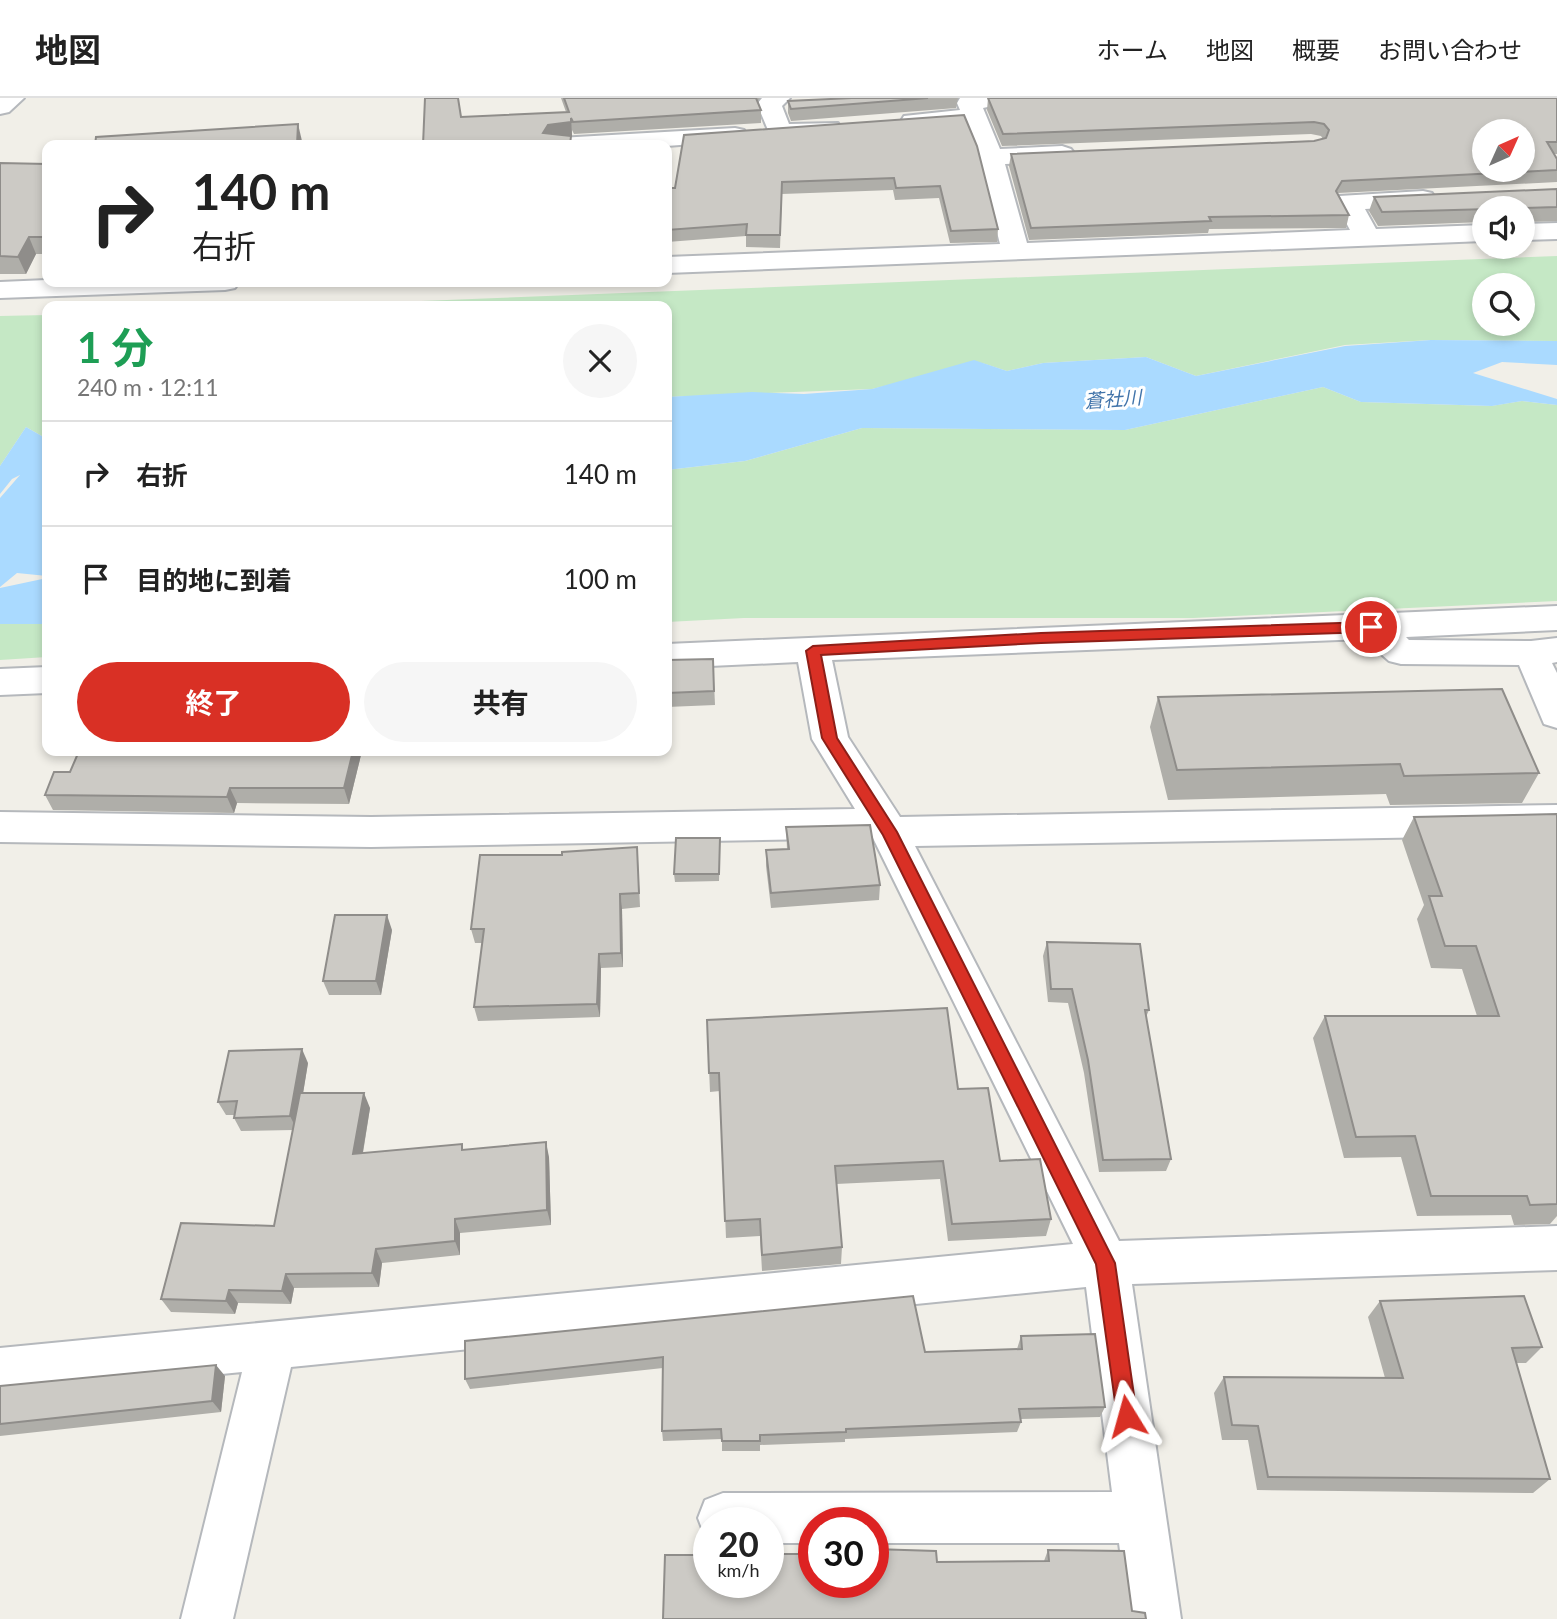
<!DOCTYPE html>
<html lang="ja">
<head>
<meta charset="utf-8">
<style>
	:root { --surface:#fff; --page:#f6f6f6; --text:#222; --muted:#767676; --line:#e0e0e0; --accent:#d93025 }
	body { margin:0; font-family:Lato,"Noto Sans JP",sans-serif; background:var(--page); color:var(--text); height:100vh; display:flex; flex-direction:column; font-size:26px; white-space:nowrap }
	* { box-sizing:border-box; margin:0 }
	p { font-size:23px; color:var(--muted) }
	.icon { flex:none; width:38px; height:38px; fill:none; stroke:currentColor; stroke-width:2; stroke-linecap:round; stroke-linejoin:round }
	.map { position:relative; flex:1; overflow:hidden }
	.details { position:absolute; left:42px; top:203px; width:630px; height:455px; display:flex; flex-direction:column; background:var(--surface); border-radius:14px; box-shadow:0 4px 10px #0003 }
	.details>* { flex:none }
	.guide { position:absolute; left:42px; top:42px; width:630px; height:147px; border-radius:14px; box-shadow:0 4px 10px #0003; background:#fff; color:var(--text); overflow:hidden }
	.needle { width:46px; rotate:45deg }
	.fabs { position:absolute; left:1472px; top:21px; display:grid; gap:14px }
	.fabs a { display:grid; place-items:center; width:63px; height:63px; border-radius:50%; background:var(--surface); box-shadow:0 4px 10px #0003; font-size:35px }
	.speed { position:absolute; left:693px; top:1409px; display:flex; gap:14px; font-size:35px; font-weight:700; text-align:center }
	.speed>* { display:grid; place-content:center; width:91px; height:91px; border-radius:50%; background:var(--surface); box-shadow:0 4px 10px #0003; line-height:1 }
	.speed small { font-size:18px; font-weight:400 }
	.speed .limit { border:10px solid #d22; background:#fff; color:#111 }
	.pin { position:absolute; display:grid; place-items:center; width:60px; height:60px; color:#fff; margin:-30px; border:4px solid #fff; border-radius:50%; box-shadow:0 2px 7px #0007 }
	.me { position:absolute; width:77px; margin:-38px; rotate:352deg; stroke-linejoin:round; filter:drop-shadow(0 0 5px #0008) }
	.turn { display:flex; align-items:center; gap:24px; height:147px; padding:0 35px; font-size:32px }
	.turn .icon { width:91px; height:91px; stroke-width:2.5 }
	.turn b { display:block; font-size:49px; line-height:60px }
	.round { display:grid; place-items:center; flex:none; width:74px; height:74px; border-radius:37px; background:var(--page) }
	.headline { display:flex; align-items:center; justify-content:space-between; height:119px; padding:0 35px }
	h1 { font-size:42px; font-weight:700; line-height:52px; color:#1e9e55 }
	.primary-button { display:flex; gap:14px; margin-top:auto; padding:14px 35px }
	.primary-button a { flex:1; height:80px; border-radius:42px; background:var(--accent); color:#fff; font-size:28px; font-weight:700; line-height:80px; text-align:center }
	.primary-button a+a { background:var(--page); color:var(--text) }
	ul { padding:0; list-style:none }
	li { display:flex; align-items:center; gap:21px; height:105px; padding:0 35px; border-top:2px solid var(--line) }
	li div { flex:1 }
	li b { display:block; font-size:26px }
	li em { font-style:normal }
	header { display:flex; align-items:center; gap:42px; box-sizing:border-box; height:98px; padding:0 35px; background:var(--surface); border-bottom:2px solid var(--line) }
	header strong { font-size:33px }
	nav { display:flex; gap:38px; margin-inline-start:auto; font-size:24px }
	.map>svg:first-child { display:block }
</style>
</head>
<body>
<header>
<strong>地図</strong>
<nav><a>ホーム</a><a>地図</a><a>概要</a><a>お問い合わせ</a></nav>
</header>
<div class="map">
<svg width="1557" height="1521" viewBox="0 0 1557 1521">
	<rect width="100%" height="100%" fill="#f1efe8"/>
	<g fill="#c5e8c5" fill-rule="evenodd">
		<path d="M 1557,158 L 1557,243 L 1431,242 L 1345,247 L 1196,278 L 1146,259 L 1043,265 L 1007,273 L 982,265 L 872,291 L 667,299 L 667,208 L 295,208 ZM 1484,187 L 1522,187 L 1522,226 L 1484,226 Z"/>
		<path d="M 47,217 L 47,341 L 26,329 L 0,368 L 0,218 Z"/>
		<path d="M 1323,289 L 1361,304 L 1491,308 L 1522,303 L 1557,307 L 1557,503 L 1193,520 L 744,520 L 667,524 L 667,372 L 745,363 L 862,330 L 1125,332 Z"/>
		<path d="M 0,526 L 47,526 L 47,559 L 0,562 Z"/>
	</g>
	<g fill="#aadaff">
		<path d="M 1431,242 L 1557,243 L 1557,267 L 1502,264 L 1473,275 L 1557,301 L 1557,307 L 1522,303 L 1492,308 L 1361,304 L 1323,289 L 1125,332 L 862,330 L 745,363 L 667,372 L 667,299 L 752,294 L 804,296 L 872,291 L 974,262 L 1007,273 L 1043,265 L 1146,259 L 1196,278 L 1345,248 Z"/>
		<path d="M 26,329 L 47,341 L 47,478 L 17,475 L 0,489 L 0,400 L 20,377 L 12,381 L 0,396 L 0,368 Z"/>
		<path d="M 47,480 L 47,526 L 0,526 L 0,490 Z"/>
	</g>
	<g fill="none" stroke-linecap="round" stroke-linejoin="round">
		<g stroke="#b5b8bc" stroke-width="4">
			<g id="minor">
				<path d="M 0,0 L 24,0 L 9,14 L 0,16 Z"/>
				<path d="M 762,0 L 790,0 L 782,8 L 789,26 L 838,25 L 841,30 L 838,35 C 818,40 791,44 771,39 L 757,6 Z"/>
				<path d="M 960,0 L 1009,0 L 1006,5 L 983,10 L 1000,51 L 1062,48 L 1071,51 L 1075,56 L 1071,61 L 1062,64 L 1005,66 L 1027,145 L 1350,132 L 1335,104 L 1339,98 L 1423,93 L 1432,95 L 1436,101 L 1432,107 L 1365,111 L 1376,131 L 1484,127 L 1484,143 L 667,175 L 667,159 L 1000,146 L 978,59 L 965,26 L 913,30 L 904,28 L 901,23 L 904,18 L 960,12 L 957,5 Z"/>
				<path d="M 735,30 L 744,32 L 747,37 L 744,42 L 667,48 L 547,47 L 550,42 L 559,40 Z"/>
				<path d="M 1557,125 L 1557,141 L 1522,142 L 1522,126 Z"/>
				<path d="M 47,182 L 47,184 L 239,184 L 235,190 L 225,192 L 0,200 L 0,184 Z"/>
				<path d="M 1557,508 L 1557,532 L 1406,539 L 1409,542 L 1531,543 L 1557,540 L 1557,564 L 1552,565 L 1557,575 L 1557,630 L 1544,626 L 1519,567 L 1401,566 L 1389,563 L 1364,541 L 832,562 L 848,639 L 900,719 L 1557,707 L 1557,737 L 915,748 L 1119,1143 L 1557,1128 L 1557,1172 L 1132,1186 L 1181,1521 L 1129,1521 L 1119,1445 L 873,1445 L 873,1424 L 814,1424 L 814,1445 L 768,1445 L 768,1424 L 709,1424 L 709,1440 L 705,1438 L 698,1420 L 705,1402 L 723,1395 L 1112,1394 L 1086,1189 L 291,1269 L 233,1521 L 181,1521 L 242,1274 L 0,1298 L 0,1250 L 1073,1146 L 873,740 L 371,749 L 0,744 L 0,714 L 371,719 L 855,711 L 812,641 L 798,564 L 667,570 L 667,546 Z"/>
				<path d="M 47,569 L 47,595 L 0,597 L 0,571 Z"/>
			</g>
		</g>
		<use href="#minor" fill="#fff" fill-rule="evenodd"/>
	</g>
	<g fill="#afaea9">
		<path d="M 561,0 L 760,0 L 758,3 L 761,12 L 761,25 L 574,36 L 572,32 L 572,37 L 461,19 L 566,14 Z"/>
		<path d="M 852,0 L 958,0 L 956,10 L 791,23 L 788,15 L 788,3 Z"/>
		<path d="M 988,0 L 1557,0 L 1557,56 L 1554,56 L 1557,72 L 1557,84 L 1338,95 L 1349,117 L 1346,130 L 1209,131 L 1208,135 L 1029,142 L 1009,68 L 1011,56 L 1314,43 L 1323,41 L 1321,38 L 1311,36 L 1002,48 L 987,12 Z"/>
		<path d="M 964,17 L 998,131 L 997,144 L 950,145 L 939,100 L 895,102 L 893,92 L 782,96 L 780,150 L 746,149 L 746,138 L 667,144 L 667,90 L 675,90 Z"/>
		<path d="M 0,65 L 47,66 L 47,156 L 36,156 L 26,176 L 0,176 Z"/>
		<path d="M 1557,91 L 1557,123 L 1522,124 L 1522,110 L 1484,110 L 1484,124 L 1378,128 L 1369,113 L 1374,99 Z"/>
		<path d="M 713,561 L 715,607 L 667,609 L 667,562 Z"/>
		<path d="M 1158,599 L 1539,675 L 1522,705 L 1390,707 L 1386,696 L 1168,702 L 1150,629 Z"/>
		<path d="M 362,653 L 349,706 L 237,705 L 234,715 L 53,712 L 45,697 Z"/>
		<path d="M 1557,716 L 1557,1118 L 1550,1126 L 1514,1127 L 1511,1117 L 1417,1118 L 1401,1059 L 1344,1060 L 1313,940 L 1325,918 L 1477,918 L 1462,871 L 1431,870 L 1417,821 L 1424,807 L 1402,742 L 1414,719 Z"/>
		<path d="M 786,729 L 880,787 L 879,802 L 771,810 L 766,768 L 766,752 L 787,751 Z"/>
		<path d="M 720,748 L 719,783 L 675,784 L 674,776 Z"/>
		<path d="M 638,763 L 640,809 L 622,811 L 623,869 L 601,870 L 600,919 L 478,923 L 474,909 L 482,845 L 475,845 L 471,831 Z"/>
		<path d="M 392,832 L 381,897 L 329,897 L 323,883 Z"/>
		<path d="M 1047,844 L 1149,912 L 1146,919 L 1171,1061 L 1166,1073 L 1099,1074 L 1084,975 L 1068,905 L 1048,904 L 1043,858 Z"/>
		<path d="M 707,922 L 958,991 L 1000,1063 L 1051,1121 L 1046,1138 L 948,1143 L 940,1081 L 836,1086 L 842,1149 L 841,1166 L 762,1173 L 760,1138 L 726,1140 L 720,993 L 710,994 Z"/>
		<path d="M 308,965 L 303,995 L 370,1010 L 363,1055 L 464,1052 L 549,1059 L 551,1127 L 460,1135 L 460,1157 L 382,1165 L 379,1189 L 294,1190 L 291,1206 L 238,1205 L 235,1216 L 171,1214 L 161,1201 L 274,1128 L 293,1032 L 241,1033 L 234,1020 L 234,1017 L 226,1017 L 218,1004 Z"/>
		<path d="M 1380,1203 L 1542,1249 L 1526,1265 L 1516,1265 L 1550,1381 L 1533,1395 L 1257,1392 L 1248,1342 L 1222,1342 L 1214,1295 L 1224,1279 L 1385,1280 L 1368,1219 Z"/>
		<path d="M 1021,1238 L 1105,1309 L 1100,1319 L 1021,1321 L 1021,1324 L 1017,1334 L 845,1341 L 845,1344 L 760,1347 L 760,1353 L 722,1353 L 722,1341 L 663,1343 L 662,1333 L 663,1270 L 470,1291 L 465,1281 L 465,1243 L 925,1254 L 1017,1251 Z"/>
		<path d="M 225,1278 L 221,1314 L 0,1338 L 0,1288 Z"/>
		<path d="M 1048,1452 L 1132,1513 L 937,1464 L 1044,1463 Z"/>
	</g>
	<g fill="#8f8d8a">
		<path d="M 571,20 L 572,37 L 549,39 L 543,35 L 548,27 Z"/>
		<path d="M 298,26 L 302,43 L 302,47 L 297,47 Z"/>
		<path d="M 29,139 L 36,156 L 26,176 L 18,159 Z"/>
		<path d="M 353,653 L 362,653 L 349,706 L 344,690 Z"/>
		<path d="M 230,690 L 237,705 L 234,715 L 227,699 Z"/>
		<path d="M 620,796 L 622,811 L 623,869 L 621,855 Z"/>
		<path d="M 387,817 L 392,832 L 381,897 L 376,883 Z"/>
		<path d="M 599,856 L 601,870 L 600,919 L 597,906 Z"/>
		<path d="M 302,951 L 308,965 L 297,1032 L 290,1018 Z"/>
		<path d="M 364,995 L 370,1010 L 360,1071 L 353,1056 Z"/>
		<path d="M 546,1044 L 549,1059 L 551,1127 L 547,1112 Z"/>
		<path d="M 455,1121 L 460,1135 L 460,1157 L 455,1143 Z"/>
		<path d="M 376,1151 L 382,1165 L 379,1189 L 372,1175 Z"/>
		<path d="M 286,1176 L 294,1190 L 291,1206 L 282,1193 Z"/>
		<path d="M 229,1192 L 238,1205 L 235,1216 L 226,1203 Z"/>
		<path d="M 216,1267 L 225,1278 L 221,1314 L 212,1303 Z"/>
	</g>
	<g fill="#cccac5" stroke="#8f8d8a" stroke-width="2" fill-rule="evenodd">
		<path d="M 425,0 L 458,0 L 461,19 L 569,14 L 564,0 L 756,0 L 761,12 L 573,24 L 571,20 L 571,24 L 548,27 L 543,35 L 571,38 L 570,47 L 423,47 Z"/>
		<path d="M 852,0 L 928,0 L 791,11 L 788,3 Z"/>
		<path d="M 988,0 L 1557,0 L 1557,44 L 1547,44 L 1557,61 L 1557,72 L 1342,83 L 1336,93 L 1349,117 L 1209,119 L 1211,123 L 1031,130 L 1011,56 L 1314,43 L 1326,40 L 1329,32 L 1324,26 L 1314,24 L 1003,36 ZM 1484,33 L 1522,33 L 1522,72 L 1484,72 Z"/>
		<path d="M 964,17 L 977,48 L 998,131 L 951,133 L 940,88 L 896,90 L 894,80 L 782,84 L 780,137 L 746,137 L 747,126 L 667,132 L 667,90 L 675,90 L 684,37 Z"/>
		<path d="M 298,26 L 297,47 L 95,47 L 96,39 Z"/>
		<path d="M 0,65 L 47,66 L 47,139 L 29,139 L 18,159 L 0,158 Z"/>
		<path d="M 1557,91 L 1557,109 L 1382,114 L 1374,99 Z"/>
		<path d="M 713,561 L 714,593 L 667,595 L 667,562 Z"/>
		<path d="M 1502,591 L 1539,675 L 1404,678 L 1400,666 L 1177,672 L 1158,599 Z"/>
		<path d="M 79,653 L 353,653 L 344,690 L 230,690 L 227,699 L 45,697 L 54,674 L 70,674 Z"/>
		<path d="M 1557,716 L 1557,1106 L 1530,1107 L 1527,1098 L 1431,1098 L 1415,1038 L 1356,1039 L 1325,918 L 1499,918 L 1476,848 L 1445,848 L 1429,798 L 1442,798 L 1414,719 Z"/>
		<path d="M 870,727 L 880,787 L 771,795 L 766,752 L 789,751 L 786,729 Z"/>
		<path d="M 676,740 L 720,740 L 719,776 L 674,776 Z"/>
		<path d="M 637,749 L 639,795 L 620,796 L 621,855 L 599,856 L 597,906 L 474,909 L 484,831 L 471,831 L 480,757 L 562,757 L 562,754 Z"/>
		<path d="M 335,817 L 387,817 L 376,883 L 323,883 Z"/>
		<path d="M 1047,844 L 1140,846 L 1149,912 L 1145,912 L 1171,1061 L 1103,1062 L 1088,962 L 1072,891 L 1051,891 Z"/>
		<path d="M 947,910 L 958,991 L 988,990 L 1000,1063 L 1040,1061 L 1051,1121 L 952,1126 L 943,1063 L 835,1068 L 842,1149 L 762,1157 L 760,1121 L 725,1123 L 719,975 L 709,975 L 707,922 Z"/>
		<path d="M 302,951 L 290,1018 L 234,1020 L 237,1003 L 218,1004 L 229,953 Z"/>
		<path d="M 300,995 L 364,995 L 353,1056 L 462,1046 L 462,1052 L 546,1044 L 547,1112 L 455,1121 L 455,1143 L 376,1151 L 372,1175 L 286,1176 L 282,1193 L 229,1192 L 226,1203 L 161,1201 L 181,1125 L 274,1128 Z"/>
		<path d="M 913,1198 L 925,1254 L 1022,1251 L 1021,1238 L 1095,1236 L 1105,1309 L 1019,1311 L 1021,1324 L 846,1331 L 846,1334 L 760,1337 L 760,1343 L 722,1343 L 721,1331 L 662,1333 L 663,1259 L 465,1281 L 465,1243 Z"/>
		<path d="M 1524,1198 L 1542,1249 L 1512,1250 L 1550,1381 L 1268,1379 L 1258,1328 L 1232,1327 L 1224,1279 L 1403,1280 L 1380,1203 Z"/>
		<path d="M 216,1267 L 212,1303 L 0,1326 L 0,1288 Z"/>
		<path d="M 873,1451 L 936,1453 L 937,1464 L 1049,1463 L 1048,1452 L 1124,1453 L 1132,1513 L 1145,1515 L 1146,1521 L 663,1521 L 665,1457 L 709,1457 L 709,1484 L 768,1484 L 768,1456 L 814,1456 L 814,1484 L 873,1484 Z"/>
	</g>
	<path fill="#d93025" stroke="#8d1f18" stroke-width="2" d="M 1371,524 L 1379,529 L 1371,534 L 1041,545 L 821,557 L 837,640 L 897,734 L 1115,1165 L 1137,1318 L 1134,1325 L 1127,1328 L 1120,1325 L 1117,1318 L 1096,1166 L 883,737 L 822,640 L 806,553 L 813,548 L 1041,535 Z"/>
	<g text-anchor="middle" stroke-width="6" stroke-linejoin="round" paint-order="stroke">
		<g font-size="19" font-style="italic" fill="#4174aa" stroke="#fff">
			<text transform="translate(1113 301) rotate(-4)" y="7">蒼社川</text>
		</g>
	</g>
</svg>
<div class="fabs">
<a><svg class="needle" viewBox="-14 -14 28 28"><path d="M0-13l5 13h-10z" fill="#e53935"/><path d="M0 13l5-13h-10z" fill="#767676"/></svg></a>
<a><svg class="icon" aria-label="sound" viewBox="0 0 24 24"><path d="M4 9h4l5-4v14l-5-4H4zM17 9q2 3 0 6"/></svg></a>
<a><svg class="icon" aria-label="search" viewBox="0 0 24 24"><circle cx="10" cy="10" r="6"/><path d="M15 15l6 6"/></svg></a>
</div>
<div class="speed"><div>20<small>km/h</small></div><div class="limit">30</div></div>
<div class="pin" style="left:1371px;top:529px;background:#d93025"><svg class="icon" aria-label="arrive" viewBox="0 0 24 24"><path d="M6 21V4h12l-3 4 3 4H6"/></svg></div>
<svg class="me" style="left:1127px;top:1318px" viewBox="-20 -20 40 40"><path d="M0-17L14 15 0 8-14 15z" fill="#d93025" stroke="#fff" stroke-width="4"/></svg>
<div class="guide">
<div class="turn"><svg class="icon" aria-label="right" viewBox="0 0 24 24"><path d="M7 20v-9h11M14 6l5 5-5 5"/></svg><div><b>140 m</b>右折</div></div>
</div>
<section class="details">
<div class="headline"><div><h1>1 分</h1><p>240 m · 12:11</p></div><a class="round"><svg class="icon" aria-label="close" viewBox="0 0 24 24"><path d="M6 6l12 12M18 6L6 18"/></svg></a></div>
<ul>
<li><svg class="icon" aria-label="right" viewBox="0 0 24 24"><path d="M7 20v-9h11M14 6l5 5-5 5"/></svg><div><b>右折</b></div><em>140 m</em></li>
<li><svg class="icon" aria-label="arrive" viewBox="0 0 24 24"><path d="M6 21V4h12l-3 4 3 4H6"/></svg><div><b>目的地に到着</b></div><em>100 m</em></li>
</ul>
<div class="primary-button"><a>終了</a><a>共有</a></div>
</section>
</div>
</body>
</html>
